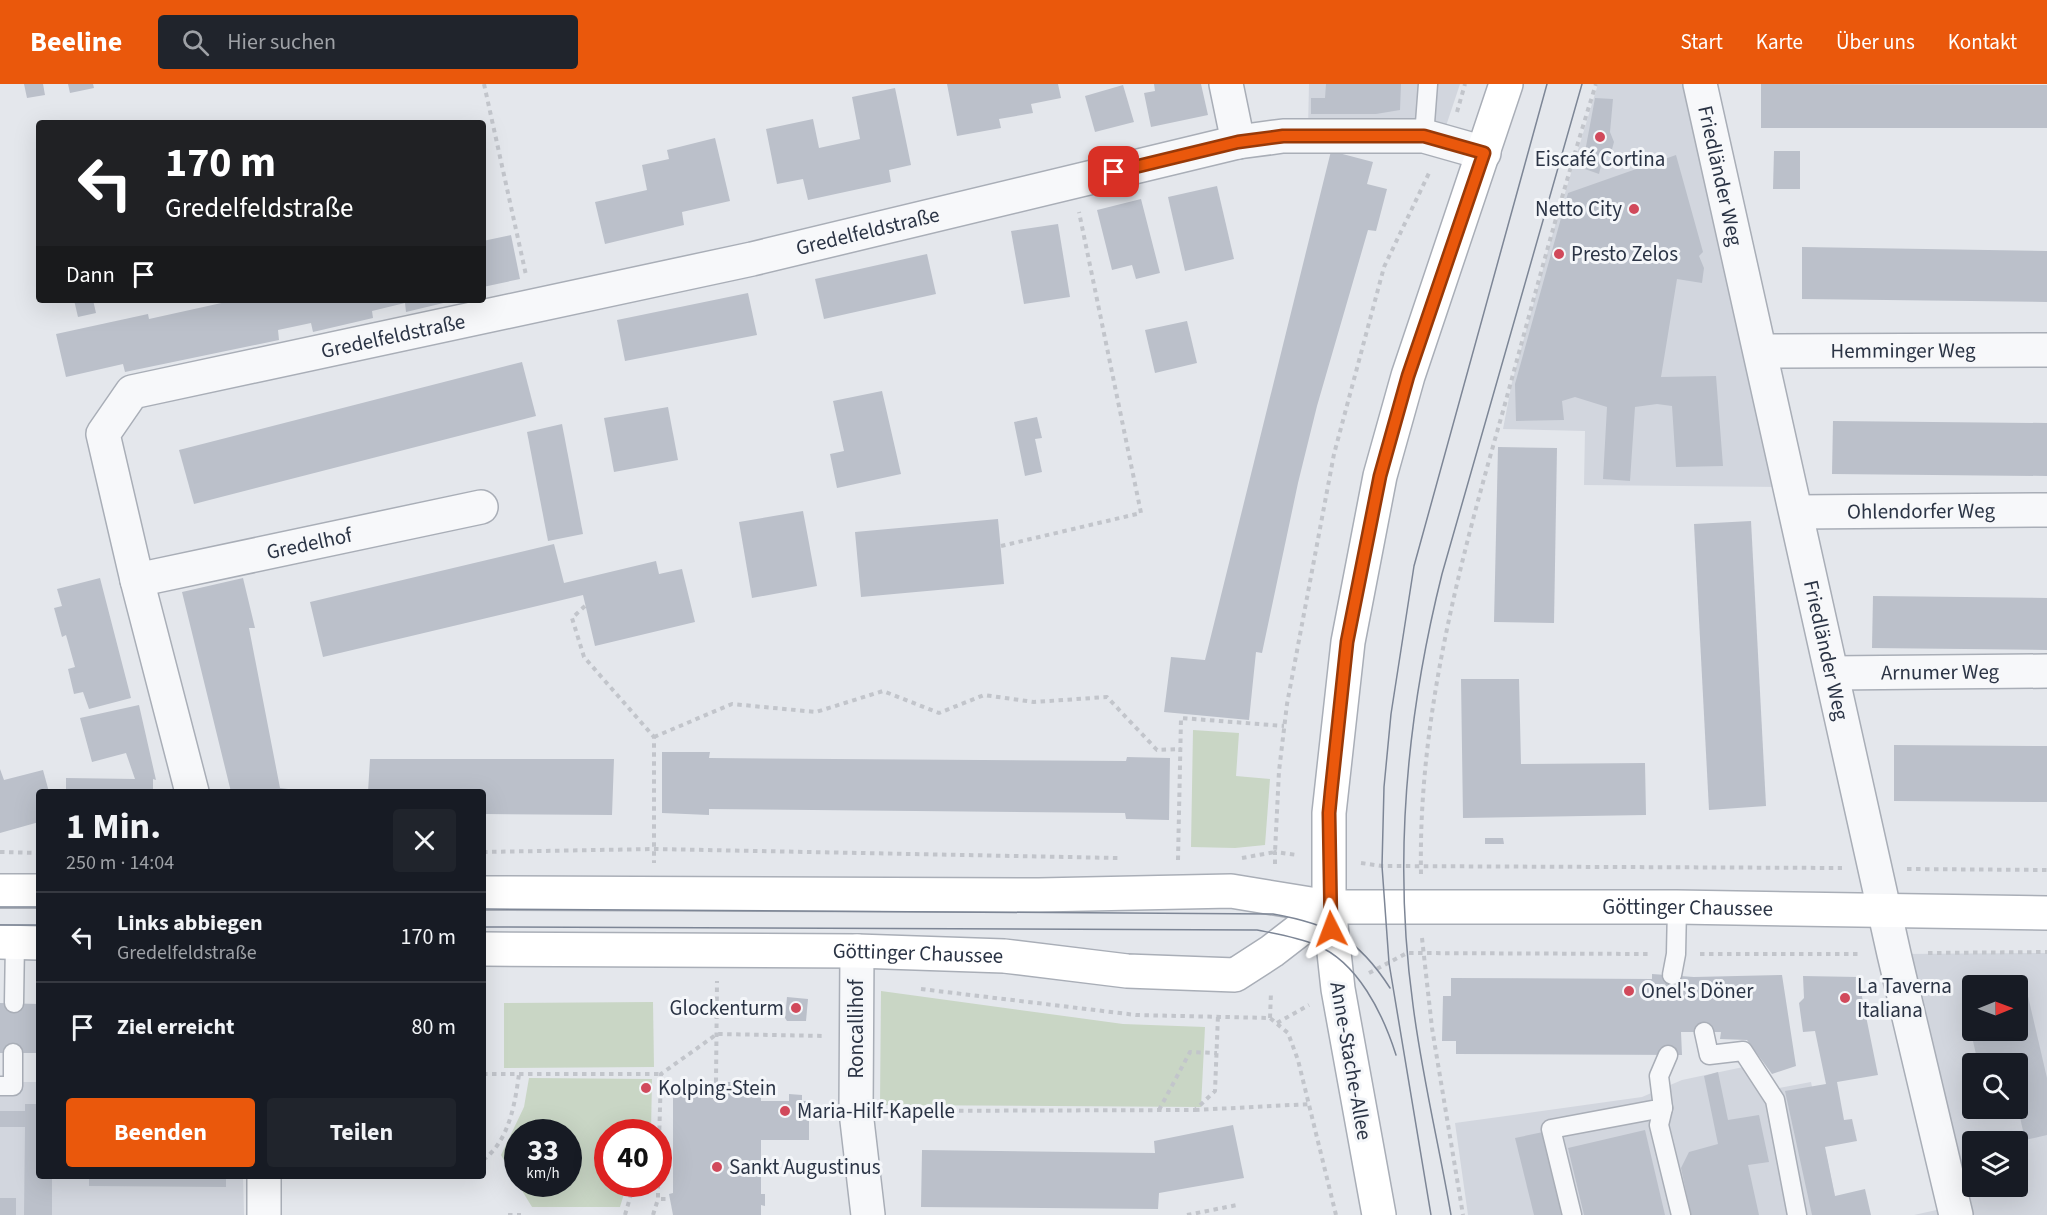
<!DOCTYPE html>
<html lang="de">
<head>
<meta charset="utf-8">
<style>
	:root { --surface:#171b24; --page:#20242c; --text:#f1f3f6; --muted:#9ea1a6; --line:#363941; --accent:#ea580c }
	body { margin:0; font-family:"Source Sans 3",sans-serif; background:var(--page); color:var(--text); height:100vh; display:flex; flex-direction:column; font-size:22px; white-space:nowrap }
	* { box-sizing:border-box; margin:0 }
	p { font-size:20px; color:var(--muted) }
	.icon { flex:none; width:33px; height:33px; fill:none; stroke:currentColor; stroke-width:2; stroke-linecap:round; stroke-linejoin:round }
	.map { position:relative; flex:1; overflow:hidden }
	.panel { position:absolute; left:36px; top:705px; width:450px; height:390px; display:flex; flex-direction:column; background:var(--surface); border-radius:6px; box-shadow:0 6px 24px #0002 }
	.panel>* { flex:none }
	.banner { position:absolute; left:36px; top:36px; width:450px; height:183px; border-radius:6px; box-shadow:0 6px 24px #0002; background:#202124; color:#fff; overflow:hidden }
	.needle { width:39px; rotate:89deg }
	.tools { position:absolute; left:1962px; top:891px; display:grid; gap:12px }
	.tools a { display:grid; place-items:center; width:66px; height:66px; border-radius:6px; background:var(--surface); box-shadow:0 6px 24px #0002; font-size:30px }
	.speed { position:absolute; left:504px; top:1035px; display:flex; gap:12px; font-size:30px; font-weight:700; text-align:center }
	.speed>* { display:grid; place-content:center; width:78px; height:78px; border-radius:50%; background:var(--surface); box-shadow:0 6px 24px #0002; line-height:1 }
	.speed small { font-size:15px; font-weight:400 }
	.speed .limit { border:9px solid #d22; background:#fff; color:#111 }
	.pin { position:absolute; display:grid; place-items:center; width:51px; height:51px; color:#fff; margin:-26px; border-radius:12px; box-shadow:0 3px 9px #0006 }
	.me { position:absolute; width:66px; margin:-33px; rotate:357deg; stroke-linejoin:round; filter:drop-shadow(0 0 4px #0008) }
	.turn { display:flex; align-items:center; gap:21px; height:126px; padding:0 30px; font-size:27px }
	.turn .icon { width:78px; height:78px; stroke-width:2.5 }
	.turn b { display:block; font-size:42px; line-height:51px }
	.then { display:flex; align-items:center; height:57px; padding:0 30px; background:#0003; gap:12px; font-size:22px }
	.round { display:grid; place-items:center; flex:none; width:63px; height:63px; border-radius:6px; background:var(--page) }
	.overview { display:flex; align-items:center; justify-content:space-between; height:102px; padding:0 30px }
	h1 { font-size:36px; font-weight:700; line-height:45px }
	.primary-button { display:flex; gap:12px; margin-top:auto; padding:12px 30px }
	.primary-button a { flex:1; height:69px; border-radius:6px; background:var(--accent); color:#fff; font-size:24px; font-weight:700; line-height:69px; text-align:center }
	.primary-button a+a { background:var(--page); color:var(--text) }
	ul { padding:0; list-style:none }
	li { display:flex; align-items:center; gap:18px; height:90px; padding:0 30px; border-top:2px solid var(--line) }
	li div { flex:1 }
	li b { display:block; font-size:22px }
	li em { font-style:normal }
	header { display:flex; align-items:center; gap:36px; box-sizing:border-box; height:84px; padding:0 30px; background:var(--accent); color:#fff }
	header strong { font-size:28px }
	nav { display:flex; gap:33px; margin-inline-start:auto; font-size:21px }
	.search { width:420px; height:54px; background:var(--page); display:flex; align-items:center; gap:15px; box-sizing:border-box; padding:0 21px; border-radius:6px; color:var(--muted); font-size:22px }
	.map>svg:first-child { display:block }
</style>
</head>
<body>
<header>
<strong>Beeline</strong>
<div class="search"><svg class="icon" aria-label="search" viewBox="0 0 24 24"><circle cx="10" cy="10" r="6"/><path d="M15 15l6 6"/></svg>Hier suchen</div>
<nav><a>Start</a><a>Karte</a><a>Über uns</a><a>Kontakt</a></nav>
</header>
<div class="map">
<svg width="2047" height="1131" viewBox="0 0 2047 1131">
	<rect width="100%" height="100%" fill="#e4e7ec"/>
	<g fill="#d2d6de" fill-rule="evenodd">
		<path d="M 1309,0 L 1460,0 L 1445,45 L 1308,44 Z"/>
		<path d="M 1598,0 L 1683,0 L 1691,18 L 1780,403 L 1584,401 L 1585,347 L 1503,345 L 1512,298 L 1552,152 Z"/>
		<path d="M 2047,869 L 2047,1131 L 1914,1131 L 1959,1121 L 1901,870 ZM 1972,902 L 2018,902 L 2018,946 L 1972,946 ZM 1972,980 L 2018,980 L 2018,1024 L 1972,1024 ZM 1972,1058 L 2018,1058 L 2018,1102 L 1972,1102 Z"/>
		<path d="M 1748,982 L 1779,1004 L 1811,998 L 1839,1131 L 1468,1131 L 1455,1039 L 1642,1013 L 1682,996 Z"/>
		<path d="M 0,998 L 39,998 L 39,1092 L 243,1092 L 244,1131 L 0,1131 Z"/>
	</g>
	<g fill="#c9d6c5">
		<path d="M 1193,646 L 1239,649 L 1236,692 L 1270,695 L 1265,761 L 1235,764 L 1191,763 Z"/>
		<path d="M 881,907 L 1123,940 L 1205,943 L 1201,1023 L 880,1021 Z"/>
		<path d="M 653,918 L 654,983 L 504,984 L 504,919 Z"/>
		<path d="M 529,994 L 652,995 L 651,1048 L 608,1048 L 608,1100 L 627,1100 L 620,1123 L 532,1123 L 518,1100 L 568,1100 L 568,1048 L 518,1048 L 517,1099 L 501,1071 L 524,1023 Z"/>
	</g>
	<g fill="#bbc0ca">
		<path d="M 24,0 L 43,0 L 45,11 L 27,14 Z"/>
		<path d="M 68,0 L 93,0 L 94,4 L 70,9 Z"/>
		<path d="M 947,0 L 1058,0 L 1061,14 L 1031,20 L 1033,29 L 999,35 L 1001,44 L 957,52 Z"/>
		<path d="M 1154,0 L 1201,0 L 1208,31 L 1151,43 L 1144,9 L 1155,7 Z"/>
		<path d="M 1326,0 L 1401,0 L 1400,26 L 1376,30 L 1311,30 L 1311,14 L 1325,14 Z"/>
		<path d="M 1761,0 L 2047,1 L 2047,44 L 1761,44 Z"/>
		<path d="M 1123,1 L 1134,38 L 1095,48 L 1085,12 Z"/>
		<path d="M 895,4 L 911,81 L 889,86 L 891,98 L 808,116 L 803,95 L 777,100 L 766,45 L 813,35 L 819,64 L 860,55 L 852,13 Z"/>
		<path d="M 1595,14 L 1613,15 L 1610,48 L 1614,58 L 1611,69 L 1603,73 L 1599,90 L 1582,84 Z"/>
		<path d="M 715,54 L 730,117 L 682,128 L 684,141 L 605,160 L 595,118 L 647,106 L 642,81 L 669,75 L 667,66 Z"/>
		<path d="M 1331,67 L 1373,78 L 1367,100 L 1387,105 L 1376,147 L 1368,146 L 1317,322 L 1298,399 L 1262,569 L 1256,568 L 1249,636 L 1164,628 L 1171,573 L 1205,576 Z"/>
		<path d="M 1774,67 L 1800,67 L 1800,105 L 1773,105 Z"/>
		<path d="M 1676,71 L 1703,168 L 1699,172 L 1704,184 L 1702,199 L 1677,195 L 1661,293 L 1716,292 L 1723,382 L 1676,383 L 1672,322 L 1657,320 L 1635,323 L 1630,397 L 1603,395 L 1607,323 L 1575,313 L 1562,317 L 1564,336 L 1516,337 L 1515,300 L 1568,109 Z"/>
		<path d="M 1217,102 L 1234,175 L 1185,187 L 1168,113 Z"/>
		<path d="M 1141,115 L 1160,189 L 1136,195 L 1132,181 L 1112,186 L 1097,126 Z"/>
		<path d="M 1058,140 L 1070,213 L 1024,220 L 1011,147 Z"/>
		<path d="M 511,151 L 520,195 L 483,203 L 483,157 Z"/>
		<path d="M 1802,163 L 2047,167 L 2047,218 L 1802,215 Z"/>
		<path d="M 927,170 L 936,210 L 824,235 L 815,195 Z"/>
		<path d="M 748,209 L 757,251 L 625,277 L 617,236 Z"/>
		<path d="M 74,216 L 93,216 L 96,229 L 78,233 Z"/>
		<path d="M 235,216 L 452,216 L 452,217 L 406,228 L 405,219 L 372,227 L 373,234 L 313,248 L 311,239 L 278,246 L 279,256 L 125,288 L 123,280 L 66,293 L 56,250 L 148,230 L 149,235 Z"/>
		<path d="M 1187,237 L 1197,279 L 1155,289 L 1145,246 Z"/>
		<path d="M 522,278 L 536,332 L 194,420 L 179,366 Z"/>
		<path d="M 882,307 L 901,390 L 837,404 L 830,370 L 844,367 L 833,317 Z"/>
		<path d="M 668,323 L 678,376 L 614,388 L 604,334 Z"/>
		<path d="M 1037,333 L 1042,354 L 1035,355 L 1042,388 L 1025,392 L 1014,338 Z"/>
		<path d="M 1833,337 L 2047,339 L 2047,392 L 1832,390 Z"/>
		<path d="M 562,340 L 583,450 L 548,457 L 527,348 Z"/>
		<path d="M 1498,363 L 1557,364 L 1554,539 L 1494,538 Z"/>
		<path d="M 803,427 L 817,502 L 752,514 L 739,438 Z"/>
		<path d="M 998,435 L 1004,500 L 861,513 L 855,448 Z"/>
		<path d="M 1751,437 L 1766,722 L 1709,726 L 1694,440 Z"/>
		<path d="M 554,460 L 564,499 L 656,477 L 659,490 L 682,485 L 695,538 L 595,562 L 583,511 L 323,573 L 310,518 Z"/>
		<path d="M 100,494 L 131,614 L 89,625 L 83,608 L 74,610 L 68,585 L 75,583 L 66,551 L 62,553 L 54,524 L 62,522 L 57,505 Z"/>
		<path d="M 243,494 L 255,544 L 249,544 L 280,704 L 313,708 L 231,708 L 182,508 Z"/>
		<path d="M 1873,512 L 2047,514 L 2047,566 L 1872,564 Z"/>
		<path d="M 1461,595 L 1519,595 L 1521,680 L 1645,679 L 1646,731 L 1463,734 Z"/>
		<path d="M 139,621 L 156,696 L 153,695 L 153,708 L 66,708 L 66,694 L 135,695 L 126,669 L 92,678 L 80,634 Z"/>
		<path d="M 1894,661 L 2047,662 L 2047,718 L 1894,717 Z"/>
		<path d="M 662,668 L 710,668 L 709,674 L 1126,677 L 1127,673 L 1170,674 L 1169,736 L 1126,735 L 1125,729 L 709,725 L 709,731 L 662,729 Z"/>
		<path d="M 370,675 L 614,675 L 612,731 L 483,730 L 483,708 L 368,708 Z"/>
		<path d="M 0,685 L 4,696 L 43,686 L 49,708 L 39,708 L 39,738 L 0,749 Z"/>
		<path d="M 1485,754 L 1503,754 L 1504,760 L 1485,760 Z"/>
		<path d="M 1652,890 L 1694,893 L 1782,891 L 1796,982 L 1772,990 L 1747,956 L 1720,955 L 1721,948 L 1681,948 L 1682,971 L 1456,970 L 1456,957 L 1442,957 L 1443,912 L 1451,912 L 1451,894 L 1652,895 Z"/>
		<path d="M 1803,892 L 1858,893 L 1878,991 L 1837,998 L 1844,1036 L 1852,1035 L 1857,1057 L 1825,1063 L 1835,1112 L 1865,1105 L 1871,1131 L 1812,1131 L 1785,1007 L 1826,1000 L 1815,947 L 1803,948 L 1799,919 L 1804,914 Z"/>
		<path d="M 2024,895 L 2047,994 L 2047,1051 L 2025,1056 L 2018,1024 L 2018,980 L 1992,980 L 1992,976 L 1978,979 L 1962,909 L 1972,906 L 1972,946 L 2018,946 L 2018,902 L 1999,901 Z"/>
		<path d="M 787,913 L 808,915 L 806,937 L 787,937 L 785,934 Z"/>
		<path d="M 0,919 L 39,920 L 39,969 L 0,969 Z"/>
		<path d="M 1718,988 L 1728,1036 L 1759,1031 L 1769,1078 L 1748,1081 L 1759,1131 L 1691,1131 L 1681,1084 L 1689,1068 L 1718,1060 L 1704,992 Z"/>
		<path d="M 683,998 L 749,998 L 749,1010 L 761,1011 L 761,1017 L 789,1017 L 789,1010 L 802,1011 L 802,1017 L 809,1017 L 809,1056 L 761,1056 L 761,1110 L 765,1110 L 765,1122 L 761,1121 L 761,1131 L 673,1131 L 669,1110 L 673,1109 L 673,1010 L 683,1010 Z"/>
		<path d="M 25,1020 L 39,1020 L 39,1092 L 52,1092 L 52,1131 L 24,1131 L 25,1043 L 0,1043 L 0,1027 L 25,1027 Z"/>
		<path d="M 1233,1041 L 1244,1094 L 1159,1109 L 1158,1125 L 921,1123 L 922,1066 L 1155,1069 L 1154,1057 Z"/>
		<path d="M 1645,1046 L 1665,1131 L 1584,1131 L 1568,1064 Z"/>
		<path d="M 1543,1048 L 1563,1131 L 1534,1131 L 1515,1054 Z"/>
		<path d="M 89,1092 L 226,1092 L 226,1103 L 89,1102 Z"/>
		<rect x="0" y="1114" width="16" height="17"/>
	</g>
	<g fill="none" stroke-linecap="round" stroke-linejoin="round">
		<g stroke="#a9aeb7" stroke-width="21">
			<g id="lane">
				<path d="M 1424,52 L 1428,0"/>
				<path d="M 1672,891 L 1676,870 L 1677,823"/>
				<path d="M 14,919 L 15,858"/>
				<path d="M 1704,948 L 1709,971 L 1743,967 L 1775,1016 L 1797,1131"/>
				<path d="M 0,1002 L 13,1002 L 13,969"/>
				<path d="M 1663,1024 L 1659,1041 L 1681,1131"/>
				<path d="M 1572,1131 L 1551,1045 L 1663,1024 L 1659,992 L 1668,971"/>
			</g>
		</g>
		<g stroke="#a9aeb7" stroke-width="36">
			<g id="street">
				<path d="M 1226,0 L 1238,58"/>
				<path id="s1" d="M 1700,0 L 1894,870 L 1956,1131"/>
				<path id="s2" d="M 1761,267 L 2047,266"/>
				<path id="s3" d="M 1797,428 L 2047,426"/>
				<path id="s4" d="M 137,496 L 481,423"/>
				<path id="s5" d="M 1832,589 L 2047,587"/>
				<path id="s6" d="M 192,708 L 137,496 L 103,350 L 132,308 L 752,175 L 1238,58 L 1283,52 L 1424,52 L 1484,69"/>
				<path d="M 857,867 L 856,1028 L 868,1131"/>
				<path d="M 264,1131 L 264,1092"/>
			</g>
		</g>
		<g stroke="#a9aeb7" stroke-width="36">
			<g id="secondary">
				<path d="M 0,807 L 39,807"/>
				<path id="s7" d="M 483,809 L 1039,811 L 1231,807 L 1329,823 L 1677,823 L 2047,829"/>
				<path d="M 0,858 L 39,859"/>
				<path id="s8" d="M 483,865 L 857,867 L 1004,872 L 1127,887 L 1235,891 L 1272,867 L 1329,823"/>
				<path d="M 1379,1131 L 1338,905 L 1329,823 L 1329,729 L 1348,558 L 1380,392 L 1408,292 L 1506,0"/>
			</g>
		</g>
		<g stroke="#c2c5cb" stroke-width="4" stroke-dasharray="4.5 4.5" stroke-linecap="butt">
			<path d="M 484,0 L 526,191"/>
			<path d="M 1457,28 L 1465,0"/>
			<path d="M 1001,462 L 1141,429 L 1079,128"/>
			<path d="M 585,522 L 572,534 L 584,573 L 654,653 L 654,779"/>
			<path d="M 654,653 L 732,620 L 816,628 L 883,607 L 939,629 L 984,611 L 1034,618 L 1107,613 L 1157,666 L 1181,665"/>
			<path d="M 0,768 L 39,769"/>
			<path d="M 483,768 L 654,765 L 1118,774"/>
			<path d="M 1242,774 L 1275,768 L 1279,687 L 1287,620 L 1334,370 L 1384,183 L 1430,87"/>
			<path d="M 1178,776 L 1181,634 L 1284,642"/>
			<path d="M 1361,779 L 1382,782 L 1842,784"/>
			<path d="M 1275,780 L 1275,768 L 1297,771"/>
			<path d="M 1907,785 L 2047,786"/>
			<path d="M 1421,790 C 1418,632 1460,478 1503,327 C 1533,218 1562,108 1596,0"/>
			<path d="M 1422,854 L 1432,944 L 1463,1131"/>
			<path d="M 1928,869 L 2047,868"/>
			<path d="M 1700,870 L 1860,870"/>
			<path d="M 1369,889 L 1407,869 L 1650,870"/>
			<path d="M 921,905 L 1136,931 L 1270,934 L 1288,949 L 1298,976 L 1336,1131"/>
			<path d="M 1270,934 L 1271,908"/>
			<path d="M 1277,939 L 1309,921"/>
			<path d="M 483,990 L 661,990"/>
			<path d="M 716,998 L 717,897"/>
			<path d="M 1159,1026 L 1190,968 L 1217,969"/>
			<path d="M 1195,1026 L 1311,1020"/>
			<path d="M 887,1027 L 1195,1026 L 1215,1007 L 1218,931"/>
			<path d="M 483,1076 C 509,1057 515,1020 519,990"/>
			<path d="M 658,1091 L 661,990 L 717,950 L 825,952"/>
			<path d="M 658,1100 L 658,1115 L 669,1115"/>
			<path d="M 508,1131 L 521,1131"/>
			<path d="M 625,1131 L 634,1100"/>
			<path d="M 653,1131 L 658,1115"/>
			<path d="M 1187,1131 L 1237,1121"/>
		</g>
		<use href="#lane" stroke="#f7f8fa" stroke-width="18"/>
		<use href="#street" stroke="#f7f8fa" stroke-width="33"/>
		<use href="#secondary" stroke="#fff" stroke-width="33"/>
		<g stroke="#7d8696" stroke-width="1.5">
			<path d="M 0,823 L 39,823"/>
			<path d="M 483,825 L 1273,830 C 1330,840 1358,854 1390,904"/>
			<path d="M 0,841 L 39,841"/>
			<path d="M 483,843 L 1257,846 C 1277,850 1297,853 1316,861 C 1358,878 1383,930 1396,971"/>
			<path d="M 1431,1131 L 1389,879 L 1382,782 L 1384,703 L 1391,630 L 1414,482 L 1547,0"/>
			<path d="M 1451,1131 C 1439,1061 1422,992 1413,921 C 1393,777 1407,630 1442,490 L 1582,0"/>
		</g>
	</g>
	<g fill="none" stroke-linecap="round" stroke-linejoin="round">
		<g stroke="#983908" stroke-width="15">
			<path id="route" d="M 1114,88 L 1238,58 L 1283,52 L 1424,52 L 1484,69 L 1408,292 L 1380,392 L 1347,558 L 1331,708 L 1329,729 L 1331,845"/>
		</g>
		<use href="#route" stroke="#ea580c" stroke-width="10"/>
	</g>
	<g fill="#d1495b" stroke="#f4f6f9" stroke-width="2">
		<circle cx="1600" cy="53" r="6"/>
		<circle cx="1634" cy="125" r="6"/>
		<circle cx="1559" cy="170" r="6"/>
		<circle cx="1629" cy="907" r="6"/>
		<circle cx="1845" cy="914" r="6"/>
		<circle cx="796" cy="924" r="6"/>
		<circle cx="646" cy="1004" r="6"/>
		<circle cx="785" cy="1027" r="6"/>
		<circle cx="717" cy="1083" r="6"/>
	</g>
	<g text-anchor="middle" stroke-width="6" stroke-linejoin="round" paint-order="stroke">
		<g font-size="21" fill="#2b3445" stroke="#f4f6f9" text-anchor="start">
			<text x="1600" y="82" text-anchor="middle">Eiscafé Cortina</text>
			<text x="1622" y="132" text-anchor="end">Netto City</text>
			<text x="1571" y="177">Presto Zelos</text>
			<text x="1857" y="909">La Taverna<tspan x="1857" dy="24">Italiana</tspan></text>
			<text x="1641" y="914">Onel's Döner</text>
			<text x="784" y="931" text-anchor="end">Glockenturm</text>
			<text x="658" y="1011">Kolping-Stein</text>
			<text x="797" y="1034">Maria-Hilf-Kapelle</text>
			<text x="729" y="1090">Sankt Augustinus</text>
		</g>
		<g font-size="21" fill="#2b3445" stroke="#f4f6f9">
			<text dy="7" stroke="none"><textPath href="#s1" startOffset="94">Friedländer Weg</textPath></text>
			<text dy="7" stroke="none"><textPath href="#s6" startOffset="1173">Gredelfeldstraße</textPath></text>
			<text dy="7" stroke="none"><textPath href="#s6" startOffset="687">Gredelfeldstraße</textPath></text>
			<text dy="7" stroke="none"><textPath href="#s2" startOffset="142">Hemminger Weg</textPath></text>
			<text dy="7" stroke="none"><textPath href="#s3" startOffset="124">Ohlendorfer Weg</textPath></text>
			<text dy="7" stroke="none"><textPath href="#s4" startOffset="176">Gredelhof</textPath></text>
			<text dy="7" stroke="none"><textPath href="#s1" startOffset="580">Friedländer Weg</textPath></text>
			<text dy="7" stroke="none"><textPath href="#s5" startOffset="108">Arnumer Weg</textPath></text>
			<text dy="7" stroke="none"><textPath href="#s7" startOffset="1206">Göttinger Chaussee</textPath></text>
			<text dy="7" stroke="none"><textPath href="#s8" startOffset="435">Göttinger Chaussee</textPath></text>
			<text transform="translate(856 945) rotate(-90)" y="7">Roncallihof</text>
			<text transform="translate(1351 977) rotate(80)" y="7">Anne-Stache-Allee</text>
		</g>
	</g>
</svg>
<div class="tools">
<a><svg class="needle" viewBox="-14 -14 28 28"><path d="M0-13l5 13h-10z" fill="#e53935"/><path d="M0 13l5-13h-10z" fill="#9ea1a6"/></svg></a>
<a><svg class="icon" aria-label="search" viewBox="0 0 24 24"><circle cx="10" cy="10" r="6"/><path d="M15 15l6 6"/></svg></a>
<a><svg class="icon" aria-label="layers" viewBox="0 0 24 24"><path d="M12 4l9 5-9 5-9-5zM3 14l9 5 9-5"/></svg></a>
</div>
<div class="speed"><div>33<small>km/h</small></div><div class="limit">40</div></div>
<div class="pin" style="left:1114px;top:88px;background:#d93025"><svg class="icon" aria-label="arrive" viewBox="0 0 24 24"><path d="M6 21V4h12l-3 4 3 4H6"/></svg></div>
<svg class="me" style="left:1331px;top:845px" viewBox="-20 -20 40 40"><path d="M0-17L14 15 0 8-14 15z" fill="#ea580c" stroke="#fff" stroke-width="4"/></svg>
<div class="banner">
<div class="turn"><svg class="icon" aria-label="left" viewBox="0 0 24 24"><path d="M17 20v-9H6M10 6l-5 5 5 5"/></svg><div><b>170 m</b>Gredelfeldstraße</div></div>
<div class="then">Dann<svg class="icon" aria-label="arrive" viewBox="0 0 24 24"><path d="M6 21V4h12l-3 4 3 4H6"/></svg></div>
</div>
<section class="panel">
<div class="overview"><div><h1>1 Min.</h1><p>250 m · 14:04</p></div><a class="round"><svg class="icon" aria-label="close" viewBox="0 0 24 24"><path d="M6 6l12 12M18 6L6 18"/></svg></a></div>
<ul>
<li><svg class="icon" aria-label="left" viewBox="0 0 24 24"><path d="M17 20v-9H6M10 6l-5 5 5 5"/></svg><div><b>Links abbiegen</b><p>Gredelfeldstraße</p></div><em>170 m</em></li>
<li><svg class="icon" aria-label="arrive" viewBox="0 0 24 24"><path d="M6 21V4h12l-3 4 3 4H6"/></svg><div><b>Ziel erreicht</b></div><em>80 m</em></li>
</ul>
<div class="primary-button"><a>Beenden</a><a>Teilen</a></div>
</section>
</div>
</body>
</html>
